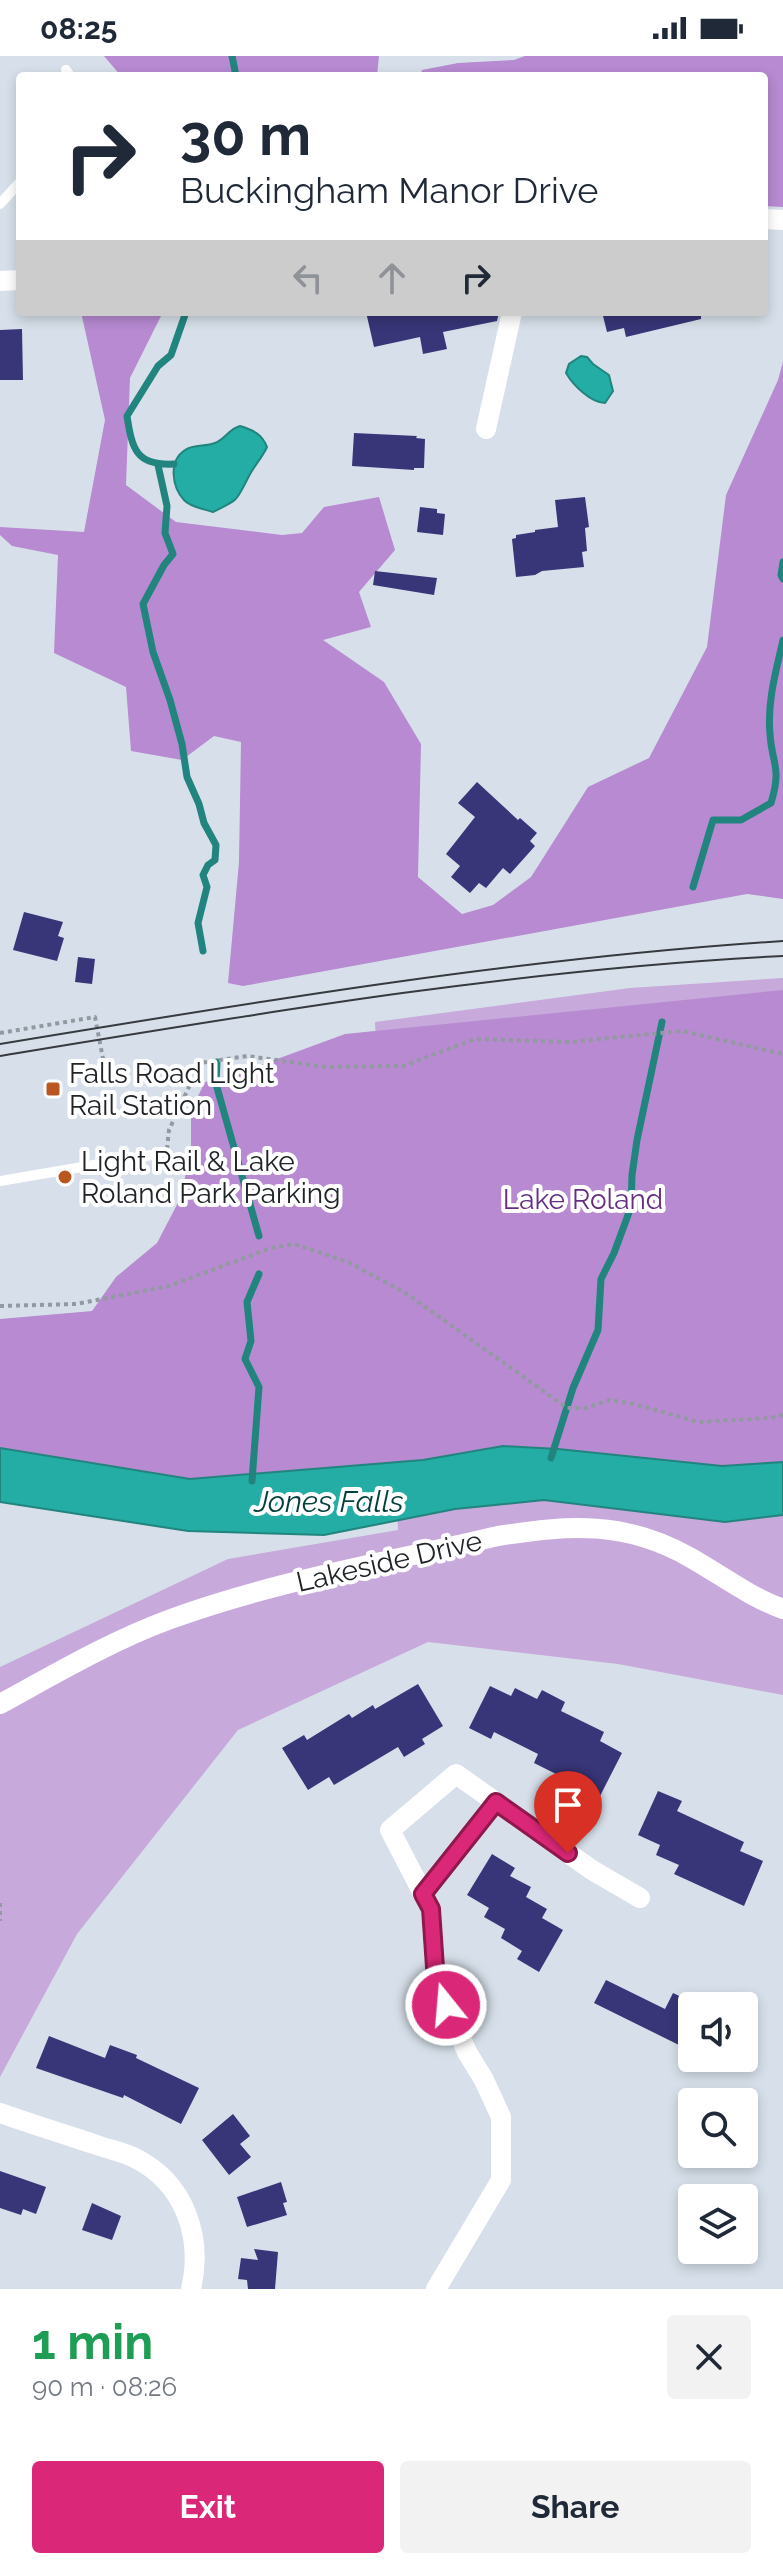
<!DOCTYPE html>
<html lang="en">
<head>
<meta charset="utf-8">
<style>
	:root { --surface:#fff; --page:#f2f2f3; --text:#1f2937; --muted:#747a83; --accent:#db2777 }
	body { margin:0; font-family:Raleway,sans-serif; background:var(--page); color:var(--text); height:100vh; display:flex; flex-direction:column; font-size:30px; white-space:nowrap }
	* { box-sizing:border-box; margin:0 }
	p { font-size:26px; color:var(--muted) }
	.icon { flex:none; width:44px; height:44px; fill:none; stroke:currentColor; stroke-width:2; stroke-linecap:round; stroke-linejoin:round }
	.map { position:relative; height:2233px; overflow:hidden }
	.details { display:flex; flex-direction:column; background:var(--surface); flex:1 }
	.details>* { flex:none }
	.banner { position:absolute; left:16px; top:16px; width:752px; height:244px; border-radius:8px; box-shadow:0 4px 12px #0003; background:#fff; color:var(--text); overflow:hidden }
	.controls { position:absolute; left:678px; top:1936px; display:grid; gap:16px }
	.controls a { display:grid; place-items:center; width:80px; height:80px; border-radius:8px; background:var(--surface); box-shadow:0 4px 12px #0003; font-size:40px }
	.pin { position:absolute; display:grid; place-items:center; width:68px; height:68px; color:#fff; margin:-82px -34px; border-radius:50% 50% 50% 0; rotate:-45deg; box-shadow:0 0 8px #0007 }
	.pin .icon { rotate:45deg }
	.me { position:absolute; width:88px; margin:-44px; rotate:343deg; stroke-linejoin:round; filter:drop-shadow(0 0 6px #0008) }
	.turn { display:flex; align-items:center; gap:28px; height:168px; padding:0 32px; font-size:36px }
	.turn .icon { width:104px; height:104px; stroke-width:2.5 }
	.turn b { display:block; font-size:56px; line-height:68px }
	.lanes { display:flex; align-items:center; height:76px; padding:0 32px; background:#0003; justify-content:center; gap:40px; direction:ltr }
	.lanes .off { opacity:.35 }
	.round { display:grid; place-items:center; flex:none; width:84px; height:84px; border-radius:8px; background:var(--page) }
	.head { display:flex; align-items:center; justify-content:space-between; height:136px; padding:0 32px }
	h1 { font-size:48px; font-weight:700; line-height:60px; color:#1e9e55 }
	.primary-button { display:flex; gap:16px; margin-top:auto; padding:16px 32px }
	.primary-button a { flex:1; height:92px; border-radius:8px; background:var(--accent); color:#fff; font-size:32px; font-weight:700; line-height:92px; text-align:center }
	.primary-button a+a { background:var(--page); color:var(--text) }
	.status { display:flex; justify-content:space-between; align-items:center; height:56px; padding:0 40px; background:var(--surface); direction:ltr }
	.status svg { height:22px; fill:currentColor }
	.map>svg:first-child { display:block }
</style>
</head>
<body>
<div class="status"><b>08:25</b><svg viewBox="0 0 49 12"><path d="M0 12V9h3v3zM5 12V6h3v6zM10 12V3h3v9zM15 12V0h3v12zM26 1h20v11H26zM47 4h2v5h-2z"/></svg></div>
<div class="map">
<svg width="783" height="2233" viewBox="0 0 783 2233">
	<rect width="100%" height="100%" fill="#d7e0ea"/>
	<path fill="#c8a9db" d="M 783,922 L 783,1639 L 618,1608 L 428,1586 L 238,1674 L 77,1878 L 0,2021 L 0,1611 L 228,1503 L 398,1474 L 375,966 L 630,932 Z"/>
	<g fill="#b78ad1">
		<path d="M 104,0 L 379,0 L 377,20 L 121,20 Z"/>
		<path d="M 525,0 L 783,0 L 783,151 L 764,150 L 764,20 L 420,20 L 422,14 L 458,7 L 514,4 Z"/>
		<path d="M 81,256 L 163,256 L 130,322 L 126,429 L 176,466 L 282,479 L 302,477 L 324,451 L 379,441 L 395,494 L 359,536 L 371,571 L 323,584 L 384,626 L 421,688 L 418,821 L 462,858 L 493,849 L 531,821 L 588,731 L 649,702 L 707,591 L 726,439 L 778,324 L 783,306 L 783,843 L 747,838 L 243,930 L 228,927 L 239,806 L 241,686 L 214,680 L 182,704 L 131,695 L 126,631 L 54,597 L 58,499 L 12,490 L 0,479 L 0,471 L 84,476 L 105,364 Z"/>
		<path d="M 783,934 L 783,1406 L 722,1410 L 558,1393 L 503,1390 L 423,1404 L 190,1423 L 0,1392 L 0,1263 L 92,1255 L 116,1221 L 157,1187 L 181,1141 L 191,1092 L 191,1054 L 205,1026 L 250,1013 L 345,978 Z"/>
	</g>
	<g fill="#23ada4" stroke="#22847e" stroke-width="2">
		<path d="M 581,300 L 587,301 L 593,308 L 609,319 L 613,335 L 605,347 C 591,347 573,329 566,317 L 569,308 Z"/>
		<path d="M 240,370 C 253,374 262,378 267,391 C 262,402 254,410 249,420 C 236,445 240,443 213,456 C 204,453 190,451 184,444 C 172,431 168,405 185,394 C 194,388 205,391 215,387 C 225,383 229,373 240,370 Z"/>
		<path d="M 503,1390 L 558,1393 L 722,1410 L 783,1406 L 783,1459 L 725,1466 L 544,1444 L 455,1453 L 324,1479 L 188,1475 L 0,1446 L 0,1392 L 190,1423 L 423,1404 Z"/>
	</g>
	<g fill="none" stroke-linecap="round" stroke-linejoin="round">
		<g stroke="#22847e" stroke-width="7">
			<path d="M 232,0 L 236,20"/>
			<path d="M 174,408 C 136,410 132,393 127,360 L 158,310 L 171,299 L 186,256"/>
			<path d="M 158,409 L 167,450 L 165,477 L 173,498 L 164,509 L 143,548 L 153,596 L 170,644 L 182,688 L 187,721 L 199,748 L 204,767 L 216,789 L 215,804 L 208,809 L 203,819 L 207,831 L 198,867 L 203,895"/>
			<path d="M 783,506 L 781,519 L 783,523"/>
			<path d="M 693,831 L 713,764 L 741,764 L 771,747 C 782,711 772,709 770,678 C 767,646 776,615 783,584"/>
			<path d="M 217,1006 L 216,1028 L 259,1180"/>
			<path d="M 551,1402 L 573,1332 L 598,1274 L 601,1223 L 614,1197 L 631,1151 L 632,1119 L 637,1084 L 662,966"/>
			<path d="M 252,1425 L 259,1331 L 245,1303 L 251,1285 L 247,1246 L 259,1218"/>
		</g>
	</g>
	<g fill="#383578">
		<path d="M 366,256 L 499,256 L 497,265 L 443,276 L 447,293 L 423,298 L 420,281 L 374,291 Z"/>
		<path d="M 602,256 L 701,256 L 701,263 L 626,281 L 624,272 L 607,276 Z"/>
		<path d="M 22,273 L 23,324 L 0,324 L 0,274 Z"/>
		<path d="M 354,377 L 417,380 L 416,382 L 425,383 L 424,412 L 414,412 L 414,414 L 352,410 Z"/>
		<path d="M 585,441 L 589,471 L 585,472 L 587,495 L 582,496 L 584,511 L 542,515 L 535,519 L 516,521 L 512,483 L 516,482 L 516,479 L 535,476 L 535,474 L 558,471 L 555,444 Z"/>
		<path d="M 420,451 L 437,453 L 437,457 L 445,458 L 443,479 L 417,476 Z"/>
		<path d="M 375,515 L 437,522 L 434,539 L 373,529 Z"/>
		<path d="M 477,726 L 518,764 L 520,762 L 537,777 L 530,785 L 535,790 L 510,818 L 503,812 L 486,832 L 479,827 L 470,837 L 451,821 L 460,810 L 446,798 L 475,761 L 458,747 Z"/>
		<path d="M 24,856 L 63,866 L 58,880 L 64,882 L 57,905 L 13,894 Z"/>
		<path d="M 78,901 L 95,903 L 92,928 L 75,926 Z"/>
		<path d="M 418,1628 L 443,1670 L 422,1683 L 425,1688 L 404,1701 L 398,1691 L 334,1729 L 329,1721 L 308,1734 L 282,1692 L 304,1679 L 307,1684 L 349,1658 L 352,1662 L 373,1649 L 375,1653 Z"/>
		<path d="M 490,1630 L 511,1640 L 515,1632 L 537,1643 L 542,1634 L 565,1646 L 561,1655 L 604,1676 L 600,1685 L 622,1697 L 600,1740 L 534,1707 L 538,1698 L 494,1676 L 491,1683 L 469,1672 Z"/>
		<path d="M 658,1735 L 682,1745 L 677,1755 L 744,1786 L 740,1795 L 763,1805 L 744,1850 L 674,1818 L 679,1809 L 656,1799 L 660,1789 L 638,1779 Z"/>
		<path d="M 492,1798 L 515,1812 L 510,1820 L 531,1831 L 526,1841 L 547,1853 L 542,1862 L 563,1874 L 539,1916 L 517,1903 L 522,1895 L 501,1882 L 505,1873 L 484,1861 L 489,1852 L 467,1839 Z"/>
		<path d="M 606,1924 L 665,1953 L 673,1937 L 692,1946 L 692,1990 L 685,1986 L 683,1991 L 594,1947 Z"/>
		<path d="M 49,1980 L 105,2002 L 110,1989 L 137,1999 L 136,2002 L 199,2032 L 181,2068 L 124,2039 L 123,2042 L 36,2012 Z"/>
		<path d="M 233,2058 L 250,2080 L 240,2088 L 251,2101 L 229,2119 L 202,2084 Z"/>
		<path d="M 0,2115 L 46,2131 L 36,2158 L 23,2153 L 21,2159 L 0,2152 Z"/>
		<path d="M 281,2126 L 287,2146 L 283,2147 L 287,2159 L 247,2171 L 237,2141 Z"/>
		<path d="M 92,2147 L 121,2160 L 112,2184 L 82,2174 Z"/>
		<path d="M 254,2193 L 278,2196 L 275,2233 L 248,2233 L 247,2224 L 238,2223 L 241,2202 L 258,2204 Z"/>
	</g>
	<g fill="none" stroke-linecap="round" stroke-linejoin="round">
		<g stroke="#9299a0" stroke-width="4" stroke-dasharray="4 4" stroke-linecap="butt">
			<path d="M 0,977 L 95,961 L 105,1013"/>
			<path d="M 167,1093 L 169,1074 L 200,1007 L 247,1000 L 326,1011 L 403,1010 L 475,983 L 569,986 L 682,975 L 783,998"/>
			<path d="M 0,1250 L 76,1248 L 169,1230 L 271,1192 L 294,1188 L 348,1206 L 407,1238 L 567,1352 L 585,1352 L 610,1344 L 634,1348 L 698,1366 L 770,1362 L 783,1359"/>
			<path d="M 0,1847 L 0,1865"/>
		</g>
		<g stroke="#fff" stroke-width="10">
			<path d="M 66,14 L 70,20"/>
			<path d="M 0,148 L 20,126"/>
			<path d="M 0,1125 L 152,1099"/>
		</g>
		<g stroke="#fff" stroke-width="20">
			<path d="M 764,163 L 783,164"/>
			<path d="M 0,225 L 20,224"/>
			<path d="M 486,373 L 512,256"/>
			<path d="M 0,1648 C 55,1618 109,1586 168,1564 C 274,1525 388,1506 498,1480 C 569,1469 625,1464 691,1502 C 721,1519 750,1541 783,1553"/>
			<path d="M 423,1838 L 496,1746"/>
			<path d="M 0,2057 C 31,2068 63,2078 94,2088 C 107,2093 123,2096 135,2102 C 185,2127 203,2181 191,2233"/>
			<path d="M 436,2233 L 501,2124 L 501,2061 L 484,2024 L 467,1996 L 436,1926 L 431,1853 L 390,1774 L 456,1718 L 592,1814 L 640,1842"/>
		</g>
		<g stroke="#363a3e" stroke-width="2">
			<path d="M 0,988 C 260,945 520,902 783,885"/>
			<path d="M 0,1000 C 260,957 520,913 783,900"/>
		</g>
	</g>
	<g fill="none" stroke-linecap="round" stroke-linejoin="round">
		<g stroke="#8e194d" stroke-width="20">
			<path id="route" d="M 446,1949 L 436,1926 L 431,1853 L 423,1838 L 496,1746 L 568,1797"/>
		</g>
		<use href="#route" stroke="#db2777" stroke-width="14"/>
	</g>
	<g fill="#ba5620" stroke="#fff" stroke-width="3">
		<rect x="45" y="1025" width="16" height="16" rx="4"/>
		<circle cx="65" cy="1121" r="8"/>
	</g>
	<g text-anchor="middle" stroke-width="8" stroke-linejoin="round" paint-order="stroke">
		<g font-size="28" fill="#202427" stroke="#fff" text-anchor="start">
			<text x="69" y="1027">Falls Road Light<tspan x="69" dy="32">Rail Station</tspan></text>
			<text x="81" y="1115">Light Rail &amp; Lake<tspan x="81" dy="32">Roland Park Parking</tspan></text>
		</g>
		<g font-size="28" fill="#662e82" stroke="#fff">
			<text x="583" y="1153">Lake Roland</text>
		</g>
		<g font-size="28" fill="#202427" stroke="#fff">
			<text transform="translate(389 1505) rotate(-13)" y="10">Lakeside Drive</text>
		</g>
		<g font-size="30" font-style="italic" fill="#033f3b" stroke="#fff">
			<text x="329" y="1456">Jones Falls</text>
		</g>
	</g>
</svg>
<div class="controls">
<a><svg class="icon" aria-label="sound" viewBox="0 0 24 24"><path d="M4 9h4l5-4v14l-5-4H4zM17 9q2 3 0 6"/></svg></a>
<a><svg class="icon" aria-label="search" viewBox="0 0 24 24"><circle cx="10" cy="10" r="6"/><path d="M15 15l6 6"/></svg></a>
<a><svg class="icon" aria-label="layers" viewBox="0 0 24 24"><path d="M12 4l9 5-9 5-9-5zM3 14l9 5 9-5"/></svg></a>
</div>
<div class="pin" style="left:568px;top:1797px;background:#d93025"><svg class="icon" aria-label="arrive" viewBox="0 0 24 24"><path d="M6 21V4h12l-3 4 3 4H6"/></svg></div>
<svg class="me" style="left:446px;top:1949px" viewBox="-20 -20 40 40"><circle r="17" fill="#db2777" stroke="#fff" stroke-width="3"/><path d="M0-11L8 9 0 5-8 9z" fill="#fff"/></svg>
<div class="banner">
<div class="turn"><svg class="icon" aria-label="right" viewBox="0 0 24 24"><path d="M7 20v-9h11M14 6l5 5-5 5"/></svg><div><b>30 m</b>Buckingham Manor Drive</div></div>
<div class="lanes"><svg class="icon off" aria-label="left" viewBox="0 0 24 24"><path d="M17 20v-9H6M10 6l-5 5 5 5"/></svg><svg class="icon off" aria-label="ahead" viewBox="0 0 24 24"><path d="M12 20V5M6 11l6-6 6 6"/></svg><svg class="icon" aria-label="right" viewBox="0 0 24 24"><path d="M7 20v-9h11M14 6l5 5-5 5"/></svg></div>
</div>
</div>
<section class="details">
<div class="head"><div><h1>1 min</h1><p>90 m · 08:26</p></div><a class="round"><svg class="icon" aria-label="close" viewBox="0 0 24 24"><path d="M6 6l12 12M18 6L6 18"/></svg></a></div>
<div class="primary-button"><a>Exit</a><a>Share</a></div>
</section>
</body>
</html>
